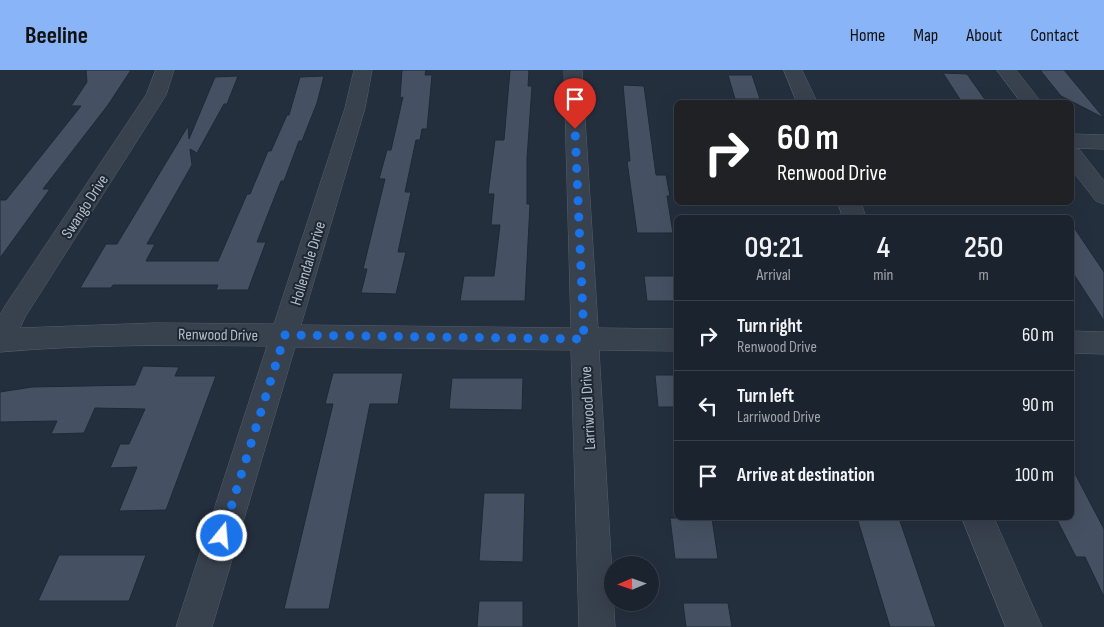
<!DOCTYPE html>
<html lang="en">
<head>
<meta charset="utf-8">
<style>
	:root { --surface:#1b232e; --page:#282f3a; --text:#f1f3f6; --muted:#a0a4aa; --line:#39404a; --accent:#8ab4f8 }
	body { margin:0; font-family:"Sofia Sans Condensed",sans-serif; background:var(--page); color:var(--text); height:100vh; display:flex; flex-direction:column; font-size:19px; white-space:nowrap }
	* { box-sizing:border-box; margin:0 }
	p { font-size:16px; color:var(--muted) }
	.icon { flex:none; width:28px; height:28px; fill:none; stroke:currentColor; stroke-width:2; stroke-linecap:round; stroke-linejoin:round }
	.map { position:relative; flex:1; overflow:hidden }
	.details { position:absolute; left:674px; top:145px; width:400px; height:305px; display:flex; flex-direction:column; background:var(--surface); border-radius:8px; box-shadow:0 5px 20px #0002,0 0 0 1px var(--line) }
	.details>* { flex:none }
	.banner { position:absolute; left:674px; top:30px; width:400px; height:105px; border-radius:8px; box-shadow:0 5px 20px #0002,0 0 0 1px var(--line); background:#202124; color:#fff; overflow:hidden }
	.needle { width:32px; rotate:268deg }
	.fabs { position:absolute; left:604px; top:486px; display:grid; gap:10px }
	.fabs a { display:grid; place-items:center; width:55px; height:55px; border-radius:50%; background:var(--surface); box-shadow:0 5px 20px #0002,0 0 0 1px var(--line); font-size:25px }
	.pin { position:absolute; display:grid; place-items:center; width:42px; height:42px; color:#fff; margin:-51px -21px; border-radius:50% 50% 50% 0; rotate:-45deg; box-shadow:0 0 5px #0007 }
	.pin .icon { rotate:45deg }
	.me { position:absolute; width:55px; margin:-28px; rotate:17deg; stroke-linejoin:round; filter:drop-shadow(0 0 4px #0008) }
	.turn { display:flex; align-items:center; gap:18px; height:105px; padding:0 20px; font-size:22px }
	.turn .icon { width:65px; height:65px; stroke-width:2.5 }
	.turn b { display:block; font-size:35px; line-height:42px }
	.eta { display:flex; justify-content:space-evenly; align-items:center; height:85px; text-align:center }
	.eta b { font-size:30px; font-weight:600; line-height:35px }
	ul { padding:0; list-style:none }
	li { display:flex; align-items:center; gap:15px; height:70px; padding:0 20px; border-top:1px solid var(--line) }
	li div { flex:1 }
	li b { display:block; font-size:19px }
	li em { font-style:normal }
	header { display:flex; align-items:center; gap:30px; box-sizing:border-box; height:70px; padding:0 25px; background:var(--accent); color:#111 }
	header strong { font-size:24px }
	nav { display:flex; gap:28px; margin-inline-start:auto; font-size:18px }
	.map>svg:first-child { display:block }
</style>
</head>
<body>
<header>
<strong>Beeline</strong>
<nav><a>Home</a><a>Map</a><a>About</a><a>Contact</a></nav>
</header>
<div class="map">
<svg width="1104" height="557" viewBox="0 0 1104 557">
	<rect width="100%" height="100%" fill="#242f3e"/>
	<g fill="#455162" stroke="#1f2835">
		<path d="M 86,0 L 131,0 L 108,35 L 43,119 L 50,119 L 0,188 L 0,130 L 6,130 L 81,36 L 71,36 L 87,12 Z"/>
		<path d="M 402,0 L 426,0 L 425,5 L 432,5 L 427,59 L 422,59 L 420,70 L 416,70 L 405,122 L 411,122 L 398,182 L 406,182 L 396,224 L 361,223 L 367,199 L 363,199 L 385,109 L 379,109 L 387,80 L 391,80 L 403,27 L 400,28 Z"/>
		<path d="M 510,0 L 529,0 L 528,16 L 532,16 L 527,89 L 527,134 L 530,134 L 525,231 L 460,231 L 464,206 L 494,206 L 500,155 L 491,155 L 494,124 L 488,124 L 495,70 L 504,70 Z"/>
		<path d="M 1040,0 L 1064,0 L 1104,48 L 1061,26 Z"/>
		<path d="M 943,3 L 967,4 L 986,31 L 961,31 Z"/>
		<path d="M 728,5 L 752,5 L 760,29 L 735,29 Z"/>
		<path d="M 238,6 L 227,34 L 224,34 L 197,83 L 190,79 L 192,95 L 147,174 L 155,174 L 146,191 L 218,191 L 247,124 L 250,124 L 268,81 L 271,81 L 287,45 L 289,45 L 300,7 L 324,6 L 317,33 L 302,71 L 299,71 L 284,111 L 281,111 L 257,172 L 266,172 L 248,220 L 216,220 L 218,215 L 113,215 L 111,218 L 80,218 L 106,174 L 117,174 L 188,56 L 189,69 L 215,7 Z"/>
		<path d="M 623,15 L 644,16 L 656,105 L 666,105 L 670,126 L 667,126 L 673,163 L 637,163 L 627,91 L 630,91 Z"/>
		<path d="M 1071,153 L 1104,202 L 1104,251 L 1071,200 Z"/>
		<path d="M 644,206 L 676,206 L 676,231 L 647,231 Z"/>
		<path d="M 143,296 L 179,297 L 175,306 L 216,306 L 166,440 L 119,441 L 137,397 L 110,398 L 120,374 L 129,374 L 145,339 L 95,338 L 84,363 L 51,364 L 57,351 L 0,352 L 0,322 L 32,317 L 135,315 Z"/>
		<path d="M 333,303 L 403,303 L 398,334 L 370,334 L 329,539 L 284,539 L 333,334 L 325,334 Z"/>
		<path d="M 655,305 L 676,305 L 676,337 L 658,337 Z"/>
		<path d="M 452,308 L 523,308 L 522,340 L 449,339 Z"/>
		<path d="M 1071,396 L 1104,459 L 1104,527 L 1085,487 L 1076,487 L 1056,448 L 1071,448 Z"/>
		<path d="M 484,423 L 525,423 L 523,492 L 479,491 Z"/>
		<path d="M 670,448 L 712,448 L 718,489 L 675,489 Z"/>
		<path d="M 857,448 L 899,448 L 936,557 L 890,557 Z"/>
		<path d="M 59,485 L 146,485 L 129,531 L 38,531 Z"/>
		<path d="M 479,531 L 523,531 L 523,557 L 477,557 Z"/>
		<path d="M 683,533 L 728,533 L 732,557 L 686,557 Z"/>
	</g>
	<g fill="none" stroke-linecap="round" stroke-linejoin="round">
		<g stroke="#565f6c" stroke-width="1">
			<g id="minor">
				<path d="M 156,0 L 174,0 L 166,25 L 25,247 L 20,258 L 155,253 L 274,254 L 345,38 L 354,0 L 372,0 L 365,38 L 301,255 L 571,258 L 564,0 L 582,0 L 598,258 L 676,259 L 676,281 L 599,280 L 615,557 L 579,557 L 571,280 L 295,277 L 212,557 L 176,557 L 267,276 C 178,275 89,274 0,282 L 0,245 L 5,236 L 146,25 Z"/>
				<path d="M 784,0 L 802,0 L 817,32 L 797,32 Z"/>
				<path d="M 997,0 L 1016,0 L 1041,32 L 1021,32 Z"/>
				<path d="M 1071,64 L 1104,65 L 1104,79 L 1072,78 L 1079,79 L 1104,111 L 1104,134 L 1096,131 L 1071,99 Z"/>
				<path d="M 838,132 L 861,132 L 866,148 L 843,148 Z"/>
				<path d="M 1071,261 L 1104,262 L 1104,284 L 1071,283 Z"/>
				<path d="M 962,448 L 994,448 L 1042,557 L 1006,557 Z"/>
			</g>
		</g>
		<use href="#minor" fill="#38414e" fill-rule="evenodd"/>
	</g>
	<g fill="none" stroke-linecap="round" stroke-linejoin="round">
		<path stroke="#1a73e8" stroke-width="9" stroke-dasharray="0 16.2" d="M 222,466 L 285,265 L 584,269 L 575,59"/>
	</g>
	<g text-anchor="middle" stroke-width="4" stroke-linejoin="round" paint-order="stroke">
		<g font-size="16" fill="#b4bcc9" stroke="#1d2633">
			<text transform="translate(84 136) rotate(-57)" y="6">Swango Drive</text>
			<text transform="translate(307 193) rotate(-73)" y="6">Hollendale Drive</text>
			<text transform="translate(218 264) rotate(1)" y="6">Renwood Drive</text>
			<text transform="translate(587 338) rotate(-93)" y="6">Larriwood Drive</text>
		</g>
	</g>
</svg>
<div class="fabs">
<a><svg class="needle" viewBox="-14 -14 28 28"><path d="M0-13l5 13h-10z" fill="#e53935"/><path d="M0 13l5-13h-10z" fill="#a0a4aa"/></svg></a>
</div>
<div class="pin" style="left:575px;top:59px;background:#d93025"><svg class="icon" aria-label="arrive" viewBox="0 0 24 24"><path d="M6 21V4h12l-3 4 3 4H6"/></svg></div>
<svg class="me" style="left:222px;top:466px" viewBox="-20 -20 40 40"><circle r="17" fill="#1a73e8" stroke="#fff" stroke-width="3"/><path d="M0-11L8 9 0 5-8 9z" fill="#fff"/></svg>
<div class="banner">
<div class="turn"><svg class="icon" aria-label="right" viewBox="0 0 24 24"><path d="M7 20v-9h11M14 6l5 5-5 5"/></svg><div><b>60 m</b>Renwood Drive</div></div>
</div>
<section class="details">
<div class="eta">
<div><b>09:21</b><p>Arrival</p></div>
<div><b>4</b><p>min</p></div>
<div><b>250</b><p>m</p></div>
</div>
<ul>
<li><svg class="icon" aria-label="right" viewBox="0 0 24 24"><path d="M7 20v-9h11M14 6l5 5-5 5"/></svg><div><b>Turn right</b><p>Renwood Drive</p></div><em>60 m</em></li>
<li><svg class="icon" aria-label="left" viewBox="0 0 24 24"><path d="M17 20v-9H6M10 6l-5 5 5 5"/></svg><div><b>Turn left</b><p>Larriwood Drive</p></div><em>90 m</em></li>
<li><svg class="icon" aria-label="arrive" viewBox="0 0 24 24"><path d="M6 21V4h12l-3 4 3 4H6"/></svg><div><b>Arrive at destination</b></div><em>100 m</em></li>
</ul>
</section>
</div>
</body>
</html>
